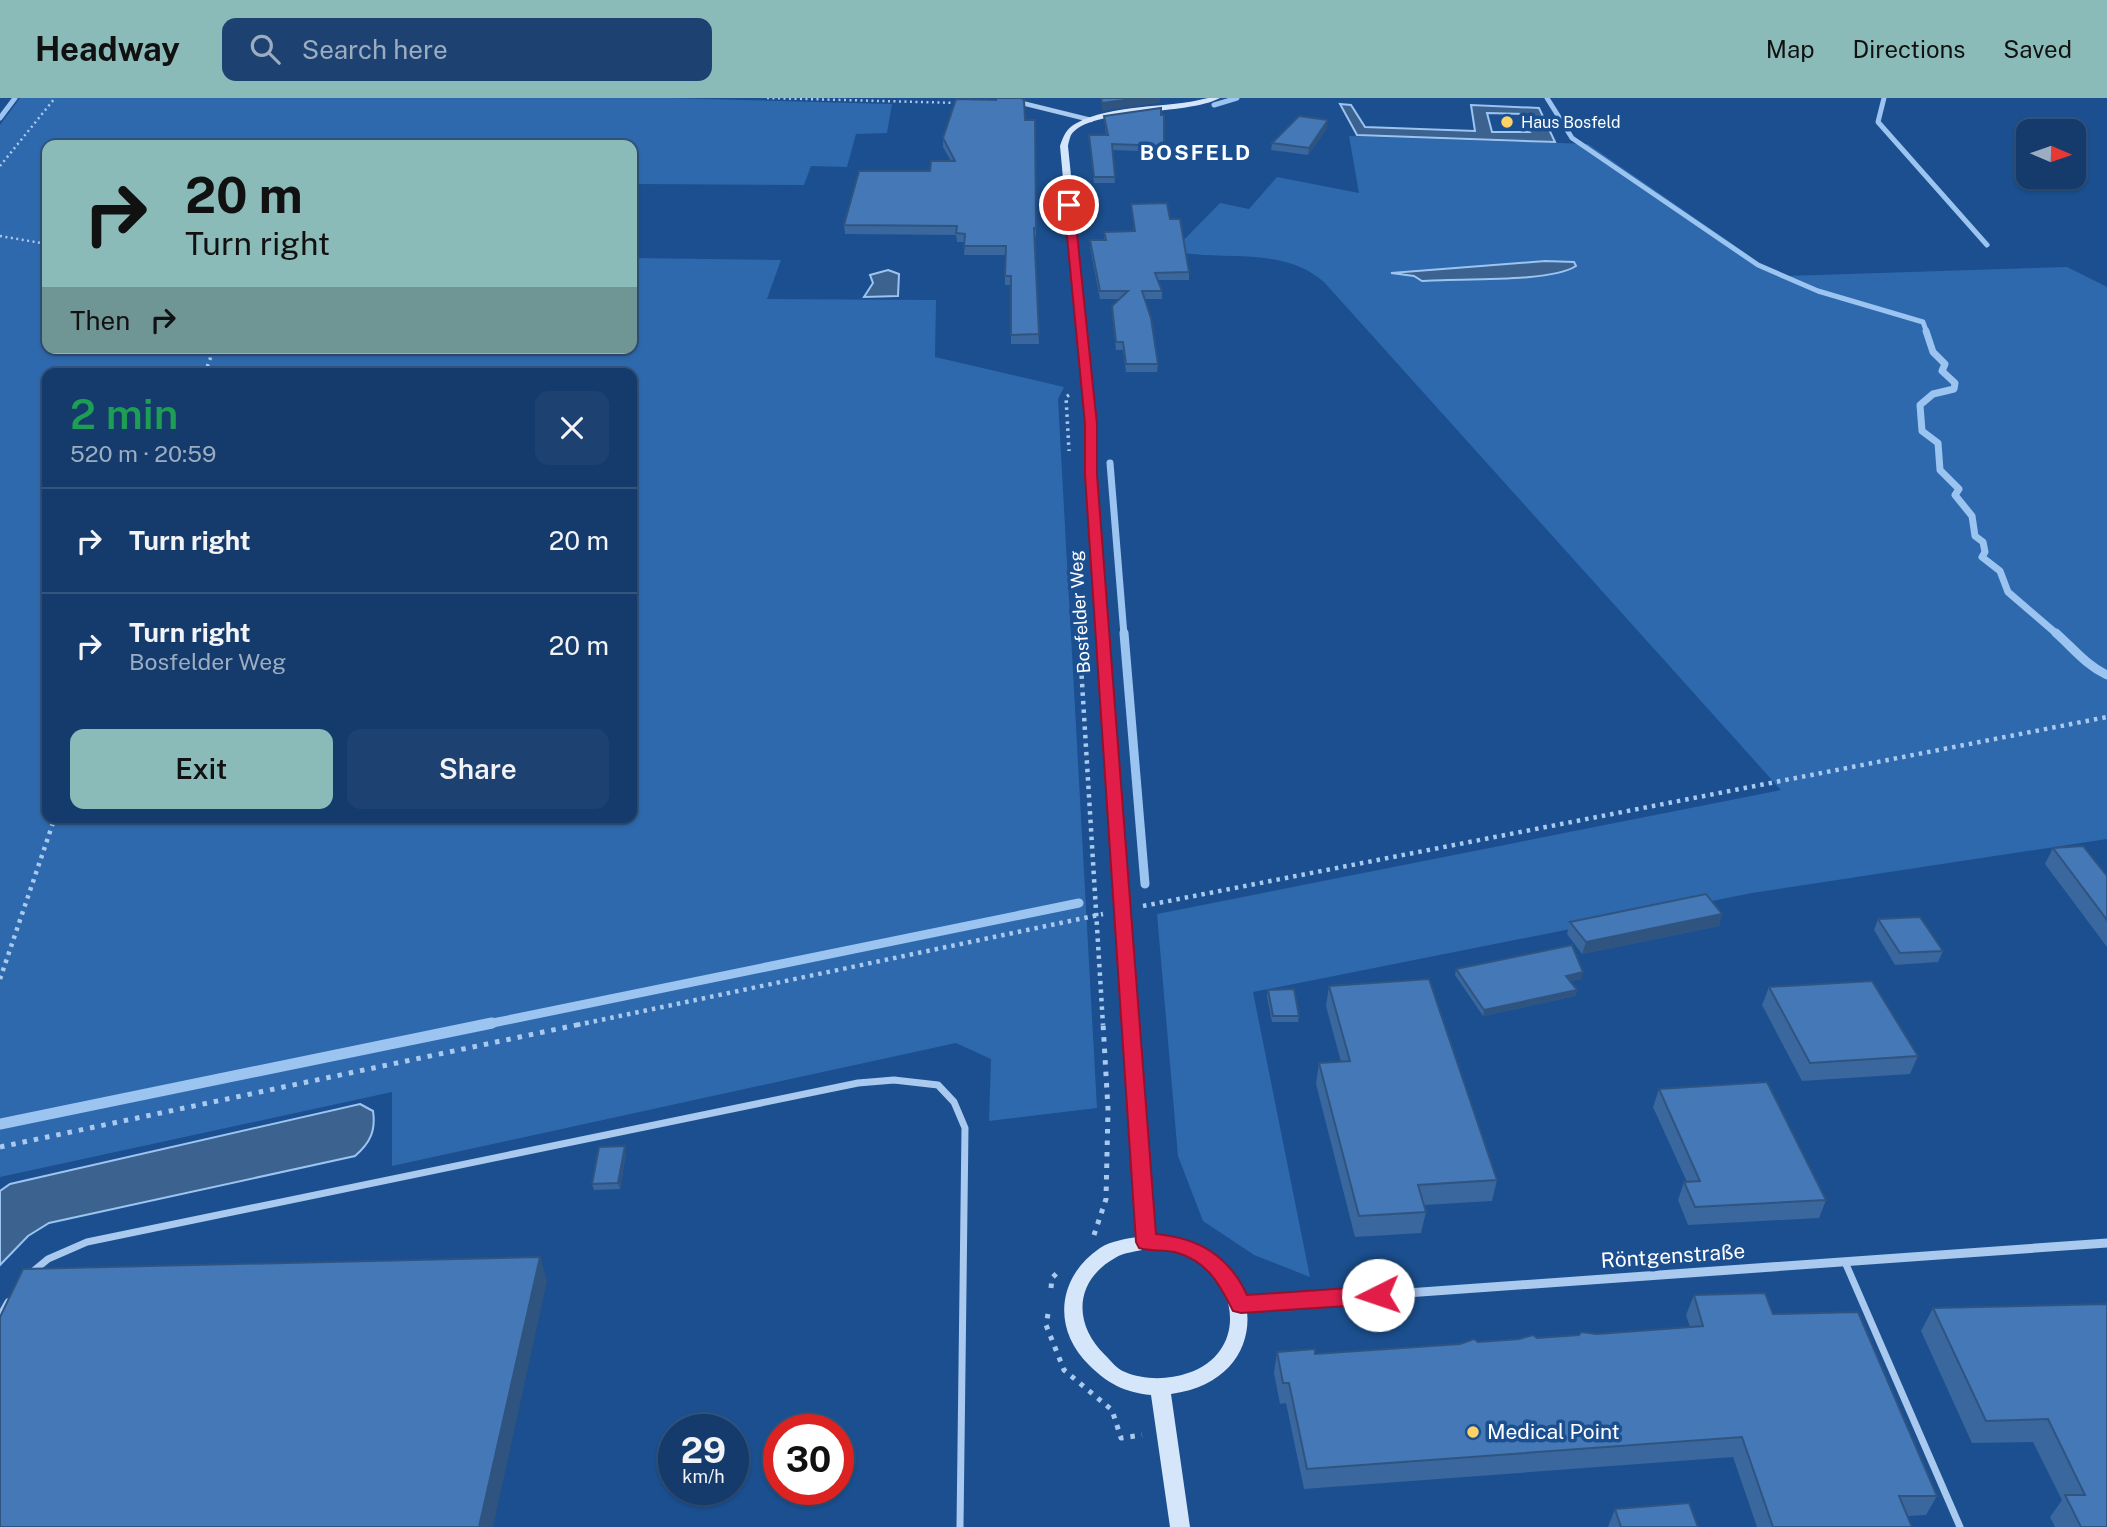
<!DOCTYPE html>
<html lang="en">
<head>
<meta charset="utf-8">
<style>
	:root { --surface:#143b6b; --page:#1d4271; --text:#f1f3f6; --muted:#9dadc1; --line:#33557e; --accent:#8bbbb9 }
	body { margin:0; font-family:"Public Sans",sans-serif; background:var(--page); color:var(--text); height:100vh; display:flex; flex-direction:column; font-size:26px; white-space:nowrap }
	* { box-sizing:border-box; margin:0 }
	p { font-size:23px; color:var(--muted) }
	.icon { flex:none; width:38px; height:38px; fill:none; stroke:currentColor; stroke-width:2; stroke-linecap:round; stroke-linejoin:round }
	.map { position:relative; flex:1; overflow:hidden }
	.drawer { position:absolute; left:42px; top:270px; width:595px; height:455px; display:flex; flex-direction:column; background:var(--surface); border-radius:14px; box-shadow:0 2px 5px #0004,0 0 0 2px var(--line) }
	.drawer>* { flex:none }
	.guide { position:absolute; left:42px; top:42px; width:595px; height:214px; border-radius:14px; box-shadow:0 2px 5px #0004,0 0 0 2px var(--line); background:#8bbbb9; color:#111; overflow:hidden }
	.needle { width:46px; rotate:92deg }
	.buttons { position:absolute; left:2016px; top:21px; display:grid; gap:14px }
	.buttons a { display:grid; place-items:center; width:70px; height:70px; border-radius:14px; background:var(--surface); box-shadow:0 2px 5px #0004,0 0 0 2px var(--line); font-size:35px }
	.speed { position:absolute; left:658px; top:1316px; display:flex; gap:14px; font-size:35px; font-weight:700; text-align:center }
	.speed>* { display:grid; place-content:center; width:91px; height:91px; border-radius:50%; background:var(--surface); box-shadow:0 2px 5px #0004,0 0 0 2px var(--line); line-height:1 }
	.speed small { font-size:18px; font-weight:400 }
	.speed .limit { border:10px solid #d22; background:#fff; color:#111 }
	.pin { position:absolute; display:grid; place-items:center; width:60px; height:60px; color:#fff; margin:-30px; border:4px solid #fff; border-radius:50%; box-shadow:0 2px 7px #0007 }
	.me { position:absolute; width:77px; margin:-38px; rotate:266deg; stroke-linejoin:round; filter:drop-shadow(0 0 5px #0008) }
	.turn { display:flex; align-items:center; gap:24px; height:147px; padding:0 28px; font-size:32px }
	.turn .icon { width:91px; height:91px; stroke-width:2.5 }
	.turn b { display:block; font-size:49px; line-height:60px }
	.then { display:flex; align-items:center; height:66px; padding:0 28px; background:#0003; gap:14px; font-size:26px }
	.round { display:grid; place-items:center; flex:none; width:74px; height:74px; border-radius:14px; background:var(--page) }
	.overview { display:flex; align-items:center; justify-content:space-between; height:119px; padding:0 28px }
	h1 { font-size:42px; font-weight:600; line-height:52px; color:#1e9e55 }
	.cta { display:flex; gap:14px; margin-top:auto; padding:14px 28px }
	.cta a { flex:1; height:80px; border-radius:14px; background:var(--accent); color:#111; font-size:28px; font-weight:600; line-height:80px; text-align:center }
	.cta a+a { background:var(--page); color:var(--text) }
	ul { padding:0; list-style:none }
	li { display:flex; align-items:center; gap:21px; height:105px; padding:0 28px; border-top:2px solid var(--line) }
	li div { flex:1 }
	li b { display:block; font-size:26px }
	li em { font-style:normal }
	header { display:flex; align-items:center; gap:42px; box-sizing:border-box; height:98px; padding:0 35px; background:var(--accent); color:#111 }
	header strong { font-size:33px }
	nav { display:flex; gap:38px; margin-inline-start:auto; font-size:24px }
	.search { width:490px; height:63px; background:var(--page); display:flex; align-items:center; gap:18px; box-sizing:border-box; padding:0 24px; border-radius:14px; color:var(--muted); font-size:26px }
	.map>svg:first-child { display:block }
</style>
</head>
<body>
<header>
<strong>Headway</strong>
<div class="search"><svg class="icon" aria-label="search" viewBox="0 0 24 24"><circle cx="10" cy="10" r="6"/><path d="M15 15l6 6"/></svg>Search here</div>
<nav><a>Map</a><a>Directions</a><a>Saved</a></nav>
</header>
<div class="map">
<svg width="2107" height="1429" viewBox="0 0 2107 1429">
	<rect width="100%" height="100%" fill="#1b4f8f"/>
	<g fill="#2e69ad" fill-rule="evenodd">
		<path d="M 20,0 L 669,0 L 892,6 L 887,35 L 856,36 L 847,69 L 811,68 L 804,87 L 632,86 L 632,47 L 47,47 L 47,250 L 632,250 L 632,160 L 781,162 L 767,201 L 936,202 L 935,259 L 1064,289 L 1058,301 L 1097,1010 L 989,1023 L 991,961 L 956,945 L 392,1068 L 392,994 L 0,1079 L 0,27 ZM 47,275 L 632,275 L 632,719 L 47,719 Z"/>
		<path d="M 1349,38 L 1588,46 L 1760,165 L 1786,178 L 2067,169 L 2107,189 L 2107,741 L 1752,795 L 1253,894 L 1310,1179 L 1254,1157 L 1203,1123 L 1178,1058 L 1157,816 L 1781,692 L 1324,184 C 1282,147 1223,164 1173,153 L 1220,105 L 1249,111 L 1277,79 L 1359,95 Z"/>
	</g>
	<g fill="#3c6290" stroke="#9cc4f0" stroke-width="2" fill-rule="evenodd">
		<path d="M 1340,6 L 1351,7 L 1365,29 L 1475,33 L 1471,7 L 1539,10 L 1555,44 L 1357,37 ZM 1487,15 L 1524,16 L 1530,34 L 1492,34 Z"/>
		<path d="M 1545,163 L 1574,164 L 1576,168 C 1550,185 1456,180 1422,183 L 1414,178 L 1391,175 Z"/>
		<path d="M 888,172 L 899,176 L 898,198 L 864,199 L 873,185 L 870,177 Z"/>
		<path d="M 360,1006 L 373,1013 C 376,1033 370,1045 355,1058 L 49,1125 L 28,1138 L 0,1167 L 0,1093 L 10,1086 Z"/>
	</g>
	<g fill="none" stroke-linecap="round" stroke-linejoin="round">
		<g stroke="#9cc4f0" stroke-width="5">
			<path d="M 1547,0 L 1572,40 L 1758,167 L 1818,193 L 1923,224 L 1927,235"/>
			<path d="M 1884,0 L 1878,24 L 1987,147"/>
			<path d="M 1214,7 L 1237,0"/>
			<path d="M 0,20 L 15,0"/>
		</g>
		<g stroke="#9cc4f0" stroke-width="7">
			<path d="M 1926,233 L 1933,254 L 1945,266 L 1942,273 L 1955,285 L 1954,291 L 1933,296 L 1920,307 L 1922,333 L 1938,345 L 1940,372 L 1959,391 L 1955,397 L 1972,418 L 1975,438 L 1983,444 L 1985,454 L 1982,459 L 2000,473 L 2008,494 L 2058,537"/>
			<path d="M 1110,365 L 1124,537"/>
		</g>
		<g stroke="#9cc4f0" stroke-width="9">
			<path d="M 1124,535 L 1145,786"/>
			<path d="M 2056,535 C 2074,551 2086,567 2107,577"/>
			<path d="M 483,927 L 1079,805"/>
		</g>
		<path stroke="#9cc4f0" stroke-width="11" d="M 0,1026 L 492,925"/>
		<g stroke="#a9c9ee" stroke-width="2.5" stroke-dasharray="2 3.5" stroke-linecap="butt">
			<path d="M 767,0 L 958,5"/>
			<path d="M 0,68 L 55,0"/>
			<path d="M 0,138 L 47,146"/>
		</g>
		<g stroke="#a9c9ee" stroke-width="3.5" stroke-dasharray="2.5 4.5" stroke-linecap="butt">
			<path d="M 205,275 L 214,250"/>
			<path d="M 1069,297 L 1066,299 L 1069,353"/>
			<path d="M 1077,501 L 1079,537"/>
		</g>
		<g stroke="#a9c9ee" stroke-width="4.5" stroke-dasharray="3.5 5" stroke-linecap="butt">
			<path d="M 1079,535 L 1103,927"/>
			<path d="M 1143,808 L 2107,619"/>
			<path d="M 0,881 L 55,719"/>
			<path d="M 577,927 L 1103,816"/>
		</g>
		<g stroke="#a9c9ee" stroke-width="5" stroke-dasharray="4.5 7" stroke-linecap="butt">
			<path d="M 0,1049 L 586,925"/>
			<path d="M 1094,1137 L 1106,1101 L 1108,1011 L 1103,925"/>
			<path d="M 1051,1190 L 1052,1180 L 1059,1173"/>
			<path d="M 1048,1216 L 1046,1227 L 1064,1272 L 1112,1312 L 1121,1340 L 1142,1337"/>
		</g>
		<g stroke="#a9c9ee" stroke-width="7">
			<path d="M 1845,1164 L 1960,1429"/>
			<path d="M 31,1175 L 48,1161 L 87,1144 L 858,985 L 894,982 L 938,987 L 954,1004 L 965,1030 L 960,1429"/>
			<path d="M 0,1218 L 8,1204"/>
		</g>
		<path stroke="#a9c9ee" stroke-width="4.5" d="M 1018,0 L 1022,5 L 1091,22"/>
		<path stroke="#a9c9ee" stroke-width="9" d="M 1240,1207 L 2107,1145"/>
		<path fill="#d6e6fa" fill-rule="evenodd" d="M 1208,0 L 1220,0 C 1187,18 1090,9 1071,37 C 1070,39 1068,47 1068,48 L 1096,326 L 1096,377 L 1154,1137 C 1264,1139 1286,1281 1171,1296 L 1190,1429 L 1170,1429 L 1151,1297 C 1124,1294 1108,1286 1089,1267 C 1052,1231 1057,1179 1100,1150 C 1111,1143 1125,1141 1137,1139 L 1086,377 L 1086,326 L 1060,48 C 1063,39 1066,31 1075,26 C 1112,5 1167,11 1208,0 ZM 1146,1151 C 1160,1151 1175,1151 1188,1157 C 1240,1182 1248,1255 1188,1275 C 1169,1282 1143,1282 1125,1274 C 1117,1271 1111,1263 1105,1257 C 1073,1226 1074,1183 1115,1160 C 1124,1154 1136,1154 1146,1151 Z"/>
	</g>
	<g fill="#3a679d">
		<path d="M 1164,17 L 1164,54 L 1113,52 L 1115,85 L 1094,85 L 1089,37 L 1106,37 L 1104,18 Z"/>
		<path d="M 1025,22 L 1035,22 L 1036,139 L 1034,139 L 1039,246 L 1011,246 L 1011,187 L 1005,187 L 1005,157 L 964,157 L 965,144 L 957,144 L 956,137 L 845,136 L 844,127 L 930,73 L 951,63 L 943,49 L 943,40 Z"/>
		<path d="M 1327,30 L 1308,57 L 1271,52 L 1272,45 Z"/>
		<path d="M 1131,106 L 1170,121 L 1189,174 L 1189,182 L 1158,182 L 1162,193 L 1162,201 L 1145,201 L 1158,266 L 1157,274 L 1126,274 L 1123,252 L 1116,252 L 1112,216 L 1112,208 L 1120,201 L 1100,201 L 1090,149 L 1090,142 L 1104,142 L 1104,134 L 1134,133 Z"/>
		<path d="M 2053,750 L 2107,778 L 2107,849 L 2045,766 Z"/>
		<path d="M 1722,816 L 1719,828 L 1582,856 L 1567,836 L 1570,824 Z"/>
		<path d="M 1878,821 L 1943,853 L 1938,864 L 1895,867 L 1874,832 Z"/>
		<path d="M 1456,871 L 1582,881 L 1570,883 L 1577,892 L 1575,898 L 1483,918 L 1455,877 Z"/>
		<path d="M 1329,888 L 1497,1082 L 1492,1103 L 1424,1107 L 1426,1114 L 1421,1135 L 1355,1139 L 1316,986 L 1319,965 L 1341,964 L 1326,908 Z"/>
		<path d="M 1769,889 L 1918,958 L 1910,976 L 1802,983 L 1762,907 Z"/>
		<path d="M 1268,892 L 1299,918 L 1298,924 L 1272,924 L 1267,898 Z"/>
		<path d="M 1659,991 L 1826,1102 L 1819,1120 L 1688,1127 L 1678,1102 L 1684,1084 L 1687,1084 L 1653,1009 Z"/>
		<path d="M 626,1055 L 620,1091 L 594,1092 L 592,1086 Z"/>
		<path d="M 1694,1197 L 1773,1216 L 1937,1398 L 1926,1417 L 1907,1418 L 1912,1429 L 1757,1429 L 1733,1359 L 1304,1391 L 1286,1305 L 1280,1306 L 1274,1275 L 1277,1254 L 1315,1256 L 1690,1229 L 1686,1217 Z"/>
		<path d="M 2107,1206 L 2107,1429 L 2055,1429 L 2050,1419 L 2062,1402 L 2033,1344 L 1972,1345 L 1921,1233 L 1933,1210 Z"/>
		<path d="M 1615,1411 L 1698,1429 L 1608,1429 Z"/>
	</g>
	<g fill="#305480">
		<path d="M 1140,0 L 1160,0 L 1160,5 L 1102,13 L 1102,5 Z"/>
		<path d="M 1328,22 L 1327,30 L 1308,57 L 1309,50 Z"/>
		<path d="M 1722,816 L 1719,828 L 1582,856 L 1586,844 Z"/>
		<path d="M 1583,874 L 1582,881 L 1565,884 L 1566,878 Z"/>
		<path d="M 1577,892 L 1575,898 L 1483,918 L 1484,912 Z"/>
		<path d="M 625,1048 L 626,1055 L 620,1091 L 618,1085 Z"/>
		<path d="M 540,1159 L 547,1183 L 493,1429 L 479,1429 Z"/>
	</g>
	<g fill="#4478b7" stroke="#305480" stroke-width="2">
		<path d="M 997,0 L 1021,0 L 1024,2 L 1025,22 L 1035,22 L 1036,130 L 1034,130 L 1039,236 L 1011,237 L 1011,178 L 1005,178 L 1006,148 L 964,148 L 965,136 L 956,135 L 957,128 L 844,127 L 859,73 L 930,73 L 931,63 L 955,63 L 943,40 L 956,1 L 996,2 Z"/>
		<path d="M 1101,0 L 1140,0 L 1102,5 Z"/>
		<path d="M 1161,10 L 1161,17 L 1164,17 L 1164,48 L 1112,46 L 1115,79 L 1094,79 L 1089,37 L 1108,37 L 1104,18 Z"/>
		<path d="M 1299,18 L 1328,22 L 1309,50 L 1272,45 Z"/>
		<path d="M 1167,105 L 1170,121 L 1180,121 L 1189,174 L 1155,175 L 1162,193 L 1142,193 L 1151,220 L 1158,266 L 1126,266 L 1123,244 L 1116,244 L 1112,208 L 1128,193 L 1100,193 L 1090,142 L 1106,142 L 1104,134 L 1135,133 L 1131,106 Z"/>
		<path d="M 2083,748 L 2107,778 L 2107,822 L 2053,750 Z"/>
		<path d="M 1706,796 L 1722,816 L 1586,844 L 1570,824 Z"/>
		<path d="M 1920,819 L 1943,853 L 1900,855 L 1878,821 Z"/>
		<path d="M 1572,847 L 1583,874 L 1566,878 L 1577,892 L 1484,912 L 1456,871 Z"/>
		<path d="M 1429,881 L 1497,1082 L 1418,1087 L 1426,1114 L 1359,1118 L 1319,965 L 1350,963 L 1329,888 Z"/>
		<path d="M 1872,883 L 1918,958 L 1810,965 L 1769,889 Z"/>
		<path d="M 1294,891 L 1299,918 L 1273,918 L 1268,892 Z"/>
		<path d="M 1767,984 L 1826,1102 L 1695,1109 L 1684,1084 L 1700,1083 L 1659,991 Z"/>
		<path d="M 625,1048 L 618,1085 L 592,1086 L 599,1049 Z"/>
		<path d="M 540,1159 L 479,1429 L 0,1429 L 0,1219 L 23,1171 Z"/>
		<path d="M 1765,1195 L 1773,1216 L 1858,1214 L 1937,1398 L 1899,1398 L 1912,1429 L 1773,1429 L 1742,1339 L 1307,1371 L 1289,1285 L 1283,1285 L 1277,1254 L 1315,1251 L 1315,1256 L 1460,1246 L 1474,1241 L 1478,1244 L 1519,1241 L 1533,1237 L 1537,1240 L 1579,1237 L 1581,1234 L 1597,1236 L 1703,1228 L 1694,1197 Z"/>
		<path d="M 2107,1206 L 2107,1429 L 2081,1429 L 2065,1397 L 2085,1397 L 2048,1321 L 1986,1323 L 1933,1210 Z"/>
		<path d="M 1689,1405 L 1698,1429 L 1621,1429 L 1615,1411 Z"/>
	</g>
	<path fill="#e11d48" stroke="#92132f" stroke-width="2" d="M 1069,105 L 1074,107 L 1097,326 L 1097,377 L 1156,1136 C 1199,1140 1229,1158 1247,1197 L 1378,1188 L 1385,1191 L 1388,1197 L 1385,1203 L 1378,1206 L 1241,1215 L 1233,1213 C 1220,1187 1208,1164 1178,1155 C 1165,1151 1152,1154 1139,1150 L 1136,1144 L 1085,377 L 1085,326 L 1064,107 Z"/>
	<g fill="#ffd166" stroke="#1b4f8f" stroke-width="2.5">
		<circle cx="1507" cy="24" r="7"/>
		<circle cx="1473" cy="1334" r="7"/>
	</g>
	<g text-anchor="middle" stroke-width="7" stroke-linejoin="round" paint-order="stroke">
		<g font-size="16" fill="#fff" stroke="#1b4f8f" text-anchor="start">
			<text x="1521" y="30">Haus Bosfeld</text>
		</g>
		<g font-size="18" fill="#fff" stroke="#1b4f8f">
			<text transform="translate(1080 514) rotate(-94)" y="6">Bosfelder Weg</text>
		</g>
		<g font-size="21" font-weight="bold" letter-spacing="2" fill="#fff" stroke="#1b4f8f">
			<text x="1196" y="62">BOSFELD</text>
		</g>
		<g font-size="21" fill="#fff" stroke="#1b4f8f">
			<text transform="translate(1673 1158) rotate(-4)" y="7">Röntgenstraße</text>
		</g>
		<g font-size="21" fill="#fff" stroke="#1b4f8f" text-anchor="start">
			<text x="1487" y="1341">Medical Point</text>
		</g>
	</g>
</svg>
<div class="buttons">
<a><svg class="needle" viewBox="-14 -14 28 28"><path d="M0-13l5 13h-10z" fill="#e53935"/><path d="M0 13l5-13h-10z" fill="#9dadc1"/></svg></a>
</div>
<div class="speed"><div>29<small>km/h</small></div><div class="limit">30</div></div>
<div class="pin" style="left:1069px;top:107px;background:#d93025"><svg class="icon" aria-label="arrive" viewBox="0 0 24 24"><path d="M6 21V4h12l-3 4 3 4H6"/></svg></div>
<svg class="me" style="left:1378px;top:1197px" viewBox="-20 -20 40 40"><circle r="19" fill="#fff"/><path d="M0-13L10 11 0 6-10 11z" fill="#e11d48"/></svg>
<div class="guide">
<div class="turn"><svg class="icon" aria-label="right" viewBox="0 0 24 24"><path d="M7 20v-9h11M14 6l5 5-5 5"/></svg><div><b>20 m</b>Turn right</div></div>
<div class="then">Then<svg class="icon" aria-label="right" viewBox="0 0 24 24"><path d="M7 20v-9h11M14 6l5 5-5 5"/></svg></div>
</div>
<section class="drawer">
<div class="overview"><div><h1>2 min</h1><p>520 m · 20:59</p></div><a class="round"><svg class="icon" aria-label="close" viewBox="0 0 24 24"><path d="M6 6l12 12M18 6L6 18"/></svg></a></div>
<ul>
<li><svg class="icon" aria-label="right" viewBox="0 0 24 24"><path d="M7 20v-9h11M14 6l5 5-5 5"/></svg><div><b>Turn right</b></div><em>20 m</em></li>
<li><svg class="icon" aria-label="right" viewBox="0 0 24 24"><path d="M7 20v-9h11M14 6l5 5-5 5"/></svg><div><b>Turn right</b><p>Bosfelder Weg</p></div><em>20 m</em></li>
</ul>
<div class="cta"><a>Exit</a><a>Share</a></div>
</section>
</div>
</body>
</html>
